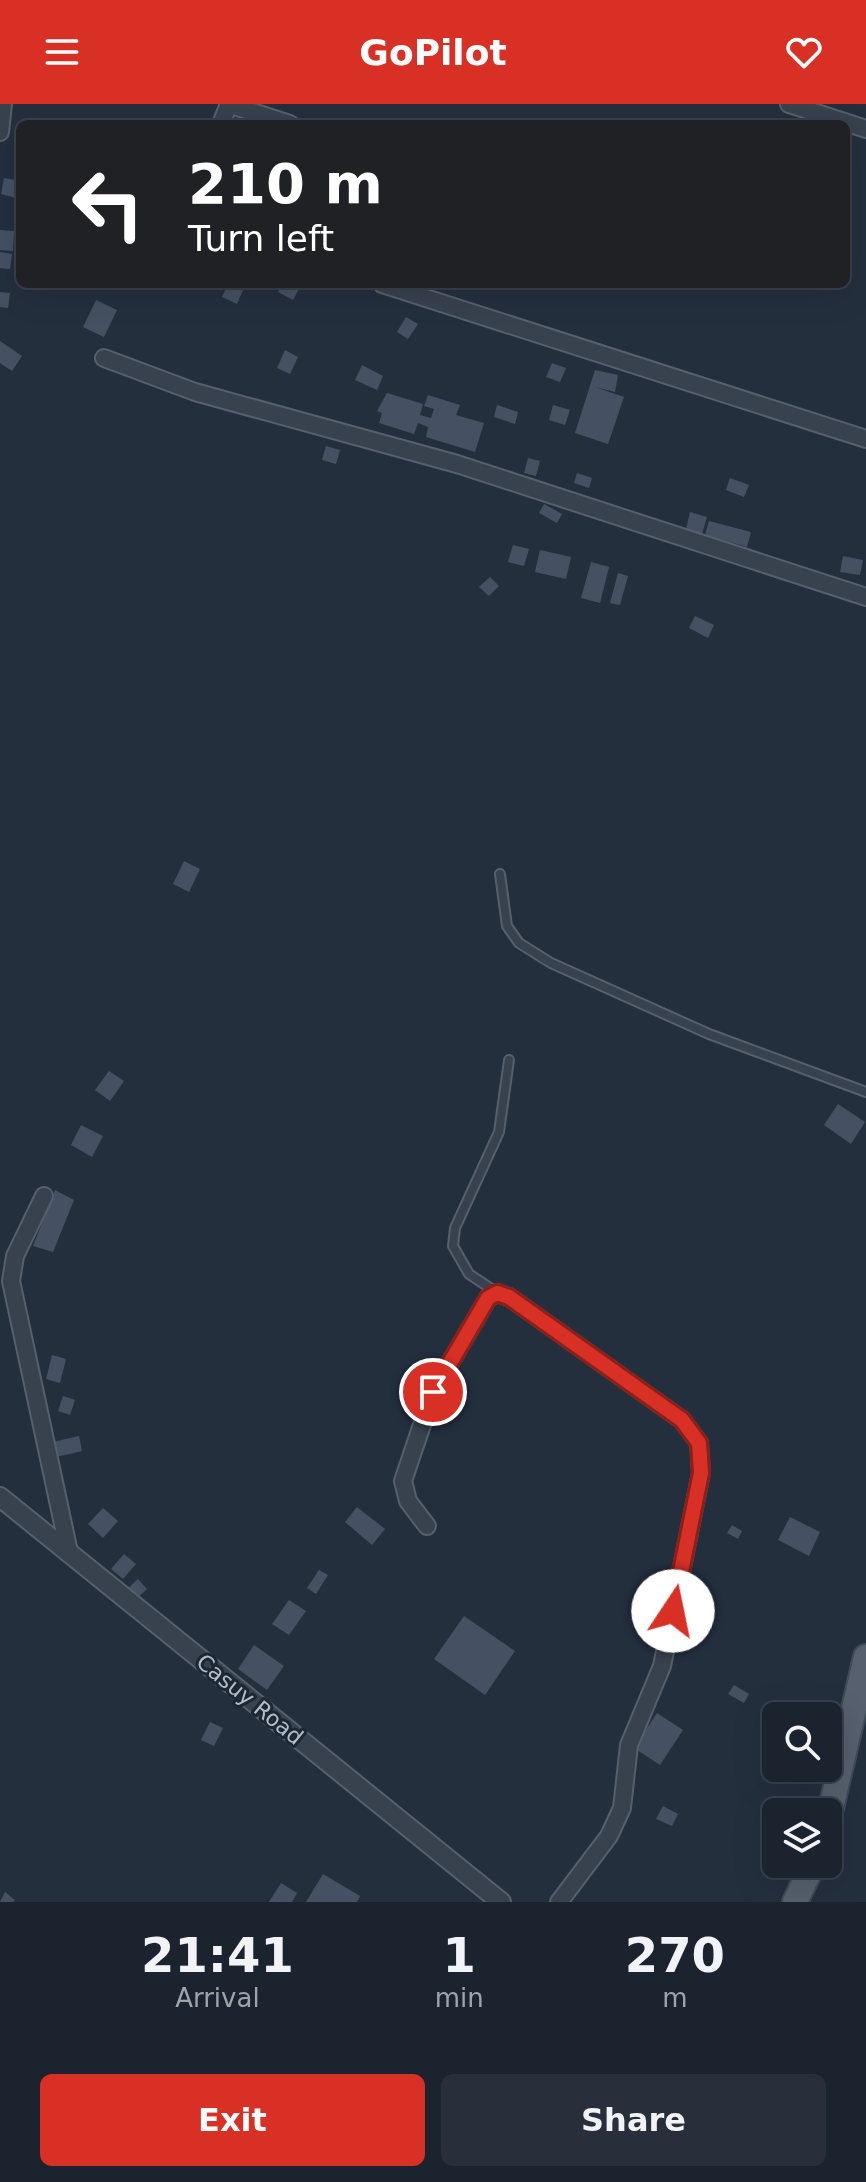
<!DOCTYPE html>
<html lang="en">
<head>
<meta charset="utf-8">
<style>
	:root { --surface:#1b232e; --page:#282f3a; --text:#f1f3f6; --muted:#a0a4aa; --line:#39404a; --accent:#d93025 }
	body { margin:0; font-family:"DejaVu Sans",sans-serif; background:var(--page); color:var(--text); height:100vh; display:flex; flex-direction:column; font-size:30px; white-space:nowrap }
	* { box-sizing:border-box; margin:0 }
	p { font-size:26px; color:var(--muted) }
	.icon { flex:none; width:44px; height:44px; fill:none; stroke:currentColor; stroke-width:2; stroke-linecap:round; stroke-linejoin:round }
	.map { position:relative; height:1798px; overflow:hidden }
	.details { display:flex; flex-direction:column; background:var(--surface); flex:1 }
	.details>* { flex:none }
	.top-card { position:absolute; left:16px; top:16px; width:834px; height:168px; border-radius:12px; box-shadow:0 8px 32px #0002,0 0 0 2px var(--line); background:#202124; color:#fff; overflow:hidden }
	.fabs { position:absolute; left:762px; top:1598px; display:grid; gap:16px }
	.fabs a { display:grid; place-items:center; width:80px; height:80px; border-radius:12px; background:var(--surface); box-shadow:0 8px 32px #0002,0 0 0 2px var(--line); font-size:40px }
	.pin { position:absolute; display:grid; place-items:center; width:68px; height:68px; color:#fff; margin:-34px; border:4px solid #fff; border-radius:50%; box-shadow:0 2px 8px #0007 }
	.me { position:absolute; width:88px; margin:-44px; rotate:11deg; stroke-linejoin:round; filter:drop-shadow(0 0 6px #0008) }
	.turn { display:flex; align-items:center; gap:28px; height:168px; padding:0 40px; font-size:36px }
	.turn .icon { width:104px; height:104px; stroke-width:2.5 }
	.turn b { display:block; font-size:56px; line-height:68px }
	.eta { display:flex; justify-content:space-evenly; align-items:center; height:136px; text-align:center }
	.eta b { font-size:48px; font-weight:800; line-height:56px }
	.cta { display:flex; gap:16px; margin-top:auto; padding:16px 40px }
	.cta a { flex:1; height:92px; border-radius:12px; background:var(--accent); color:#fff; font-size:32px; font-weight:800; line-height:92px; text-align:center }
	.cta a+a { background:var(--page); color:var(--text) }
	header { display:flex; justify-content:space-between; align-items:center; height:104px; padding:0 40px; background:var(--accent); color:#fff; font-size:36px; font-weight:800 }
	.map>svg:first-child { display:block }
</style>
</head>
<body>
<header><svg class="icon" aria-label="menu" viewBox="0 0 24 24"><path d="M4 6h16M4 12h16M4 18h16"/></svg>GoPilot<svg class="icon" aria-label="heart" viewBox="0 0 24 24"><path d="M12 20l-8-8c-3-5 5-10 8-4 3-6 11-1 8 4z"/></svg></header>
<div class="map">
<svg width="866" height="1798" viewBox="0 0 866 1798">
	<rect width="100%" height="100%" fill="#242f3e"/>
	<g fill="#455162">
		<path d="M 4,74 L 20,77 L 20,95 L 1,90 Z"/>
		<path d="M 0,126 L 14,127 L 13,147 L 0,146 Z"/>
		<path d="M 0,148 L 12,150 L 10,165 L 0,164 Z"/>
		<path d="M 228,180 L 243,186 L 237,200 L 222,193 Z"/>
		<path d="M 282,180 L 299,185 L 293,196 L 278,188 Z"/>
		<path d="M 0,188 L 10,189 L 8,204 L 0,203 Z"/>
		<path d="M 96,196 L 117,206 L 104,233 L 83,223 Z"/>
		<path d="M 406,213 L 418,220 L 408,235 L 397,228 Z"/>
		<path d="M 0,237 L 22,252 L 12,267 L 0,259 Z"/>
		<path d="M 285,246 L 298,253 L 290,270 L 277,264 Z"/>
		<path d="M 552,259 L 566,264 L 560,278 L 546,273 Z"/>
		<path d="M 362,261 L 383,272 L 377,286 L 355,276 Z"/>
		<path d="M 595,266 L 618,271 L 615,288 L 595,283 L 624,293 L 608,340 L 575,329 Z"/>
		<path d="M 387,289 L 423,300 L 420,311 L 431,314 L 434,305 L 424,302 L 428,291 L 460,301 L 456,311 L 484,319 L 475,348 L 426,333 L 428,323 L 418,319 L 414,330 L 379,319 L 382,309 L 377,307 Z"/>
		<path d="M 497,301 L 518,308 L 515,320 L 494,313 Z"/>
		<path d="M 553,301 L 570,306 L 565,321 L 549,316 Z"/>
		<path d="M 326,342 L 340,346 L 336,360 L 322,356 Z"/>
		<path d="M 528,354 L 540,357 L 536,372 L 524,369 Z"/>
		<path d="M 577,369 L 592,374 L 589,384 L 574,379 Z"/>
		<path d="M 730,374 L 749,381 L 744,393 L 726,386 Z"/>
		<path d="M 544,400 L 562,410 L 557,419 L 539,409 Z"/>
		<path d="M 690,408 L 707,413 L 702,430 L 686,425 Z"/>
		<path d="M 709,417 L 751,428 L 747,443 L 705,431 Z"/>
		<path d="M 513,441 L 529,445 L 524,462 L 508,458 Z"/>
		<path d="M 540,446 L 571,453 L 566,475 L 535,468 Z"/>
		<path d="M 843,452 L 863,456 L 860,471 L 840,468 Z"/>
		<path d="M 591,458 L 609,463 L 600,499 L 581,494 Z"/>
		<path d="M 618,469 L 628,472 L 620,501 L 610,499 Z"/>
		<path d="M 490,473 L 499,482 L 489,492 L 479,483 Z"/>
		<path d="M 695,512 L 714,521 L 708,534 L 689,524 Z"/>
		<path d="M 184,757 L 200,765 L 189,788 L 173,780 Z"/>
		<path d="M 109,967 L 124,977 L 110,997 L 95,986 Z"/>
		<path d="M 838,1000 L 865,1018 L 851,1040 L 824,1021 Z"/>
		<path d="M 81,1021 L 103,1032 L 92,1053 L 71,1041 Z"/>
		<path d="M 55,1086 L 74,1096 L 53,1148 L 33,1142 Z"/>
		<path d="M 52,1251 L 66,1255 L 60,1279 L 46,1275 Z"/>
		<path d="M 63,1292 L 75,1296 L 70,1311 L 58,1307 Z"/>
		<path d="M 79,1332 L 82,1347 L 56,1353 L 53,1338 Z"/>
		<path d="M 357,1403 L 385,1425 L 372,1441 L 345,1418 Z"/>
		<path d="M 103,1404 L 118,1417 L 103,1434 L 88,1420 Z"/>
		<path d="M 790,1413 L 820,1428 L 809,1452 L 778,1436 Z"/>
		<path d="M 732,1421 L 742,1427 L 738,1435 L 727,1429 Z"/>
		<path d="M 124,1450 L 136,1460 L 123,1475 L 111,1465 Z"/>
		<path d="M 319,1466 L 328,1471 L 316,1490 L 307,1484 Z"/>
		<path d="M 138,1475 L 147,1485 L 134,1497 L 125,1487 Z"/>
		<path d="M 289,1496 L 306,1507 L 289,1531 L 272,1520 Z"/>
		<path d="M 464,1512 L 515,1547 L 485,1591 L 434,1555 Z"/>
		<path d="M 254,1541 L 284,1562 L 267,1586 L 238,1565 Z"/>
		<path d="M 734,1581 L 749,1590 L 744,1599 L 728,1590 Z"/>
		<path d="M 657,1609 L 683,1626 L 660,1661 L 634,1644 Z"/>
		<path d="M 210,1618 L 223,1624 L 214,1642 L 201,1636 Z"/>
		<path d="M 663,1702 L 678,1710 L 672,1722 L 656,1715 Z"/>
		<path d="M 323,1770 L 360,1792 L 357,1798 L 306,1798 Z"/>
		<path d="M 281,1779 L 297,1789 L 292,1798 L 269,1798 Z"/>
		<path d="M 5,1788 L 15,1796 L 13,1798 L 0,1798 Z"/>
	</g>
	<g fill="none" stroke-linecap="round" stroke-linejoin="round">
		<g stroke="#565f6c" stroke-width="12">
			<g id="service">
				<path d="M 500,770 L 507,822 L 519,839 L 551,859 L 709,930 L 866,988"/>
				<path d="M 496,1188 L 469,1170 L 453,1142 L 455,1124 L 499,1028 L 509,956"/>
			</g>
		</g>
		<g stroke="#565f6c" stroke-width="20">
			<g id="minor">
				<path d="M 228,0 L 290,20"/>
				<path d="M 789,0 L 866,25"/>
				<path d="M 221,20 L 229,0"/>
				<path d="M 0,28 L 3,0"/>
				<path d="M 382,180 L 866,335"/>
				<path d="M 104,254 L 195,288 L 457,360 L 866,493"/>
				<path d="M 44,1092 L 15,1152 L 11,1177 L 69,1448"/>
				<path d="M 427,1422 L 408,1397 L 403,1377 L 433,1288 L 488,1194 L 497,1189 L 509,1193 L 682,1316 L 699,1339 L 701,1369 L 662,1562 L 629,1641 L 622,1704 L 609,1732 L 559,1798"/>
			</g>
		</g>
		<g stroke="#565f6c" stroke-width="22">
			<path id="tertiary" d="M 0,1393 L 501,1798"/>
		</g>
		<g stroke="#414a57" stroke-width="28">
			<g id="primary">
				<path d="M 828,1717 L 866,1553"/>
				<path d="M 795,1798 L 813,1760"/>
			</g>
		</g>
		<use href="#service" stroke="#38414e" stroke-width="8"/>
		<use href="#minor" stroke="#38414e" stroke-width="16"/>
		<use href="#tertiary" stroke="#38414e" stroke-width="18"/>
		<use href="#primary" stroke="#56606e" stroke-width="24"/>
	</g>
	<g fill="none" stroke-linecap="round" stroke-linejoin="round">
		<g stroke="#8d1f18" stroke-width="20">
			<path id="route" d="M 433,1288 L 488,1194 L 497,1189 L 509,1193 L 682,1316 L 699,1339 L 701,1369 L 673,1507"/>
		</g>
		<use href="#route" stroke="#d93025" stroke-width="14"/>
	</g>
	<g text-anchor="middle" stroke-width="6" stroke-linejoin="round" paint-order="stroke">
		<g font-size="22" fill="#b4bcc9" stroke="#1d2633">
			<text transform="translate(250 1595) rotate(39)" y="8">Casuy Road</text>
		</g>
	</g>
</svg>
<div class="fabs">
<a><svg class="icon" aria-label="search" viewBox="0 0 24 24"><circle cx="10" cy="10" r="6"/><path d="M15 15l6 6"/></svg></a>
<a><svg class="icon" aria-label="layers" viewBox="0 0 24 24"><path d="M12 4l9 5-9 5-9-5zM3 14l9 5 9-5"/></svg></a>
</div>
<div class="pin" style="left:433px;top:1288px;background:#d93025"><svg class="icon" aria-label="arrive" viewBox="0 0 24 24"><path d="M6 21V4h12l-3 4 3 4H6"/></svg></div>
<svg class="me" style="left:673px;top:1507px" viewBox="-20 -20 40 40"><circle r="19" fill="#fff"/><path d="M0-13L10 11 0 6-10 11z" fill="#d93025"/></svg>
<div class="top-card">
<div class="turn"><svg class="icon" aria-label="left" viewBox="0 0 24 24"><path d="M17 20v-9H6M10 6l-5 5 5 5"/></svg><div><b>210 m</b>Turn left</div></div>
</div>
</div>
<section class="details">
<div class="eta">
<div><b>21:41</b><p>Arrival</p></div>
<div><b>1</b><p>min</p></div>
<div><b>270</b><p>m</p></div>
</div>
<div class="cta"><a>Exit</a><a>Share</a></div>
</section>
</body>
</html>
